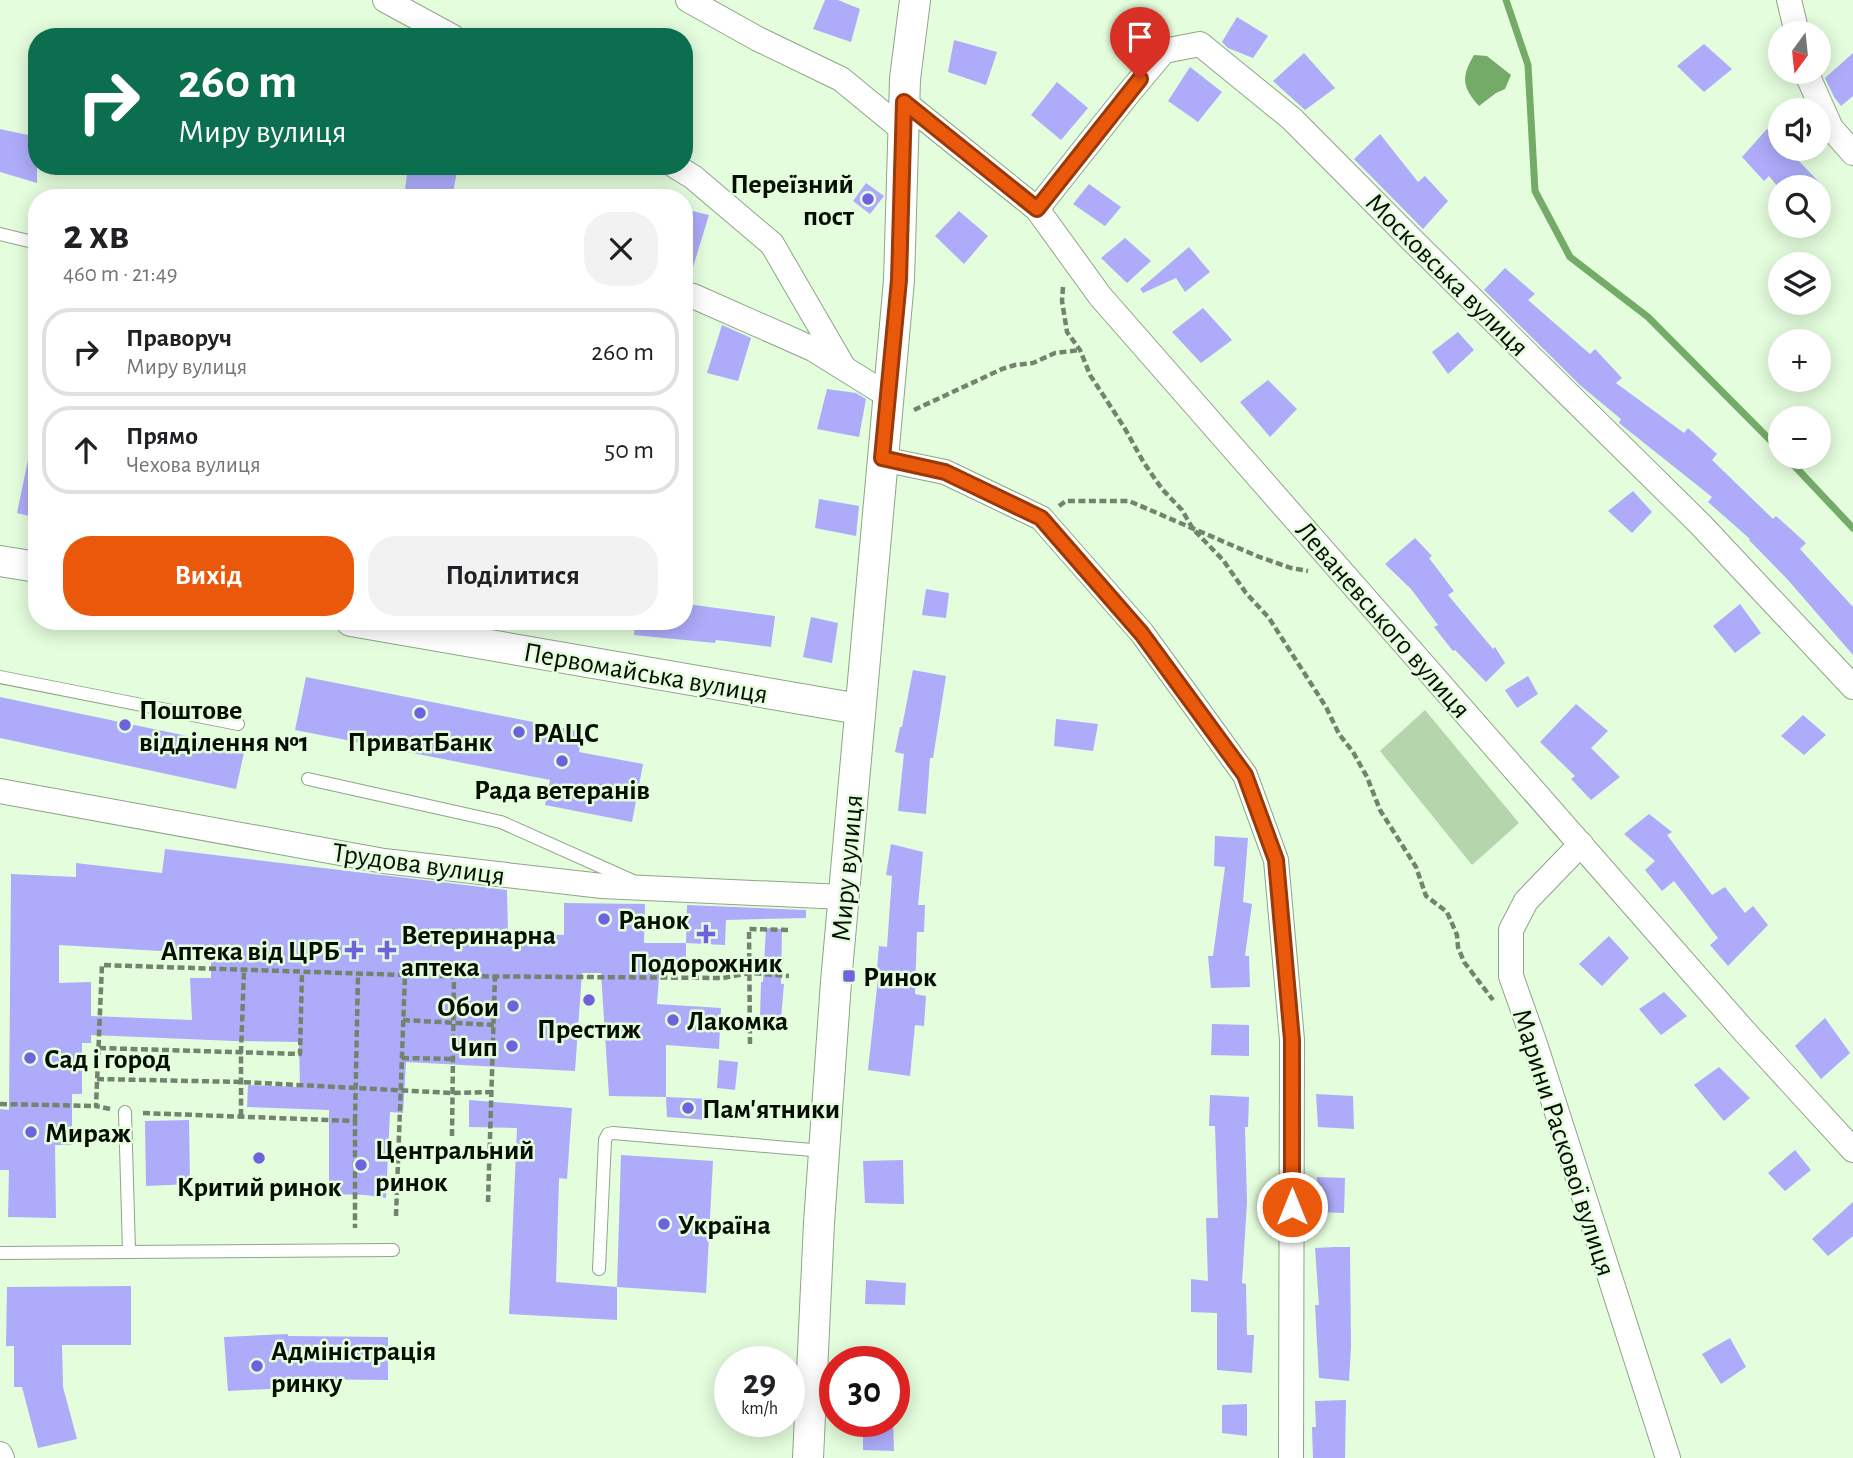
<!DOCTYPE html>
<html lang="uk">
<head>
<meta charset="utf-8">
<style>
	:root { --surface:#fff; --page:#f2f2f2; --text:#202124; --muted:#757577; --line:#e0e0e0; --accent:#ea580c }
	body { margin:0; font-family:"Alegreya Sans",sans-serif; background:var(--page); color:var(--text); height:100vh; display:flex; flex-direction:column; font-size:26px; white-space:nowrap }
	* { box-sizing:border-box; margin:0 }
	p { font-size:23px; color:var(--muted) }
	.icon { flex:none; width:38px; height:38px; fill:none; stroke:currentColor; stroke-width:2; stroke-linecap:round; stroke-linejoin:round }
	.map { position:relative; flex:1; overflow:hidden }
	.drawer { position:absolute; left:28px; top:189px; width:665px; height:441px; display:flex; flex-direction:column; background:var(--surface); border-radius:28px; box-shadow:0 4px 18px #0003 }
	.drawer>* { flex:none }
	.hud { position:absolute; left:28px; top:28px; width:665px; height:147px; border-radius:28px; box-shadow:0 4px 18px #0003; background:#0b6e4f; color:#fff; overflow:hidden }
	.needle { width:46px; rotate:195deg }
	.buttons { position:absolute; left:1768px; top:21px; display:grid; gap:14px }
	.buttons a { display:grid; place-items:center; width:63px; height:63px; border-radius:50%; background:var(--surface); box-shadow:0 4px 18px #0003; font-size:35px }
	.speed { position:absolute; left:714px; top:1346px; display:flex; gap:14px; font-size:35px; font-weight:700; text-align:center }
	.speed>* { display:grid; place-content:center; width:91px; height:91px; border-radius:50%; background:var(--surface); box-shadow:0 4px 18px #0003; line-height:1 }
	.speed small { font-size:18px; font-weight:400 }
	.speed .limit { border:10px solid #d22; background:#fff; color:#111 }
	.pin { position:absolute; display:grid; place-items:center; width:60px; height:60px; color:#fff; margin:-72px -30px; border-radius:50% 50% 50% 0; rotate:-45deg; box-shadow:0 0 7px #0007 }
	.pin .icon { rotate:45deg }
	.me { position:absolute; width:77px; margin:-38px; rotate:0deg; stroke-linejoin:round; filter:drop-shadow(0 0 5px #0008) }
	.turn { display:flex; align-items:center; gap:24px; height:147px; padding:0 35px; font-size:32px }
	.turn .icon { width:91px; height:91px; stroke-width:2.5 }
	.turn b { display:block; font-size:49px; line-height:60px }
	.round { display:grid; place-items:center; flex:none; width:74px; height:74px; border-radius:28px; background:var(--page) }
	.summary { display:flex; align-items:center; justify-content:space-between; height:119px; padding:0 35px }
	h1 { font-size:42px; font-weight:600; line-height:52px }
	.button { display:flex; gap:14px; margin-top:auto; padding:14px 35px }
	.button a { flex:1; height:80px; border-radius:28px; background:var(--accent); color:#fff; font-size:28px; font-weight:600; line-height:80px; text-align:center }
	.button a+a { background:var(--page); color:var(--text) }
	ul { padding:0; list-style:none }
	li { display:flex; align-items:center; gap:21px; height:88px; margin:0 14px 10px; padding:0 21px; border:4px solid var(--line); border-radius:28px }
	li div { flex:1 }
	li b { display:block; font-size:26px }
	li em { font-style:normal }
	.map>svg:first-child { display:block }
</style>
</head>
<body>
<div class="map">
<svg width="1853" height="1458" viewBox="0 0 1853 1458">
	<rect width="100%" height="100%" fill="#e4fddd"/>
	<path fill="#b5d6ad" d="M 1425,710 L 1519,823 L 1472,865 L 1380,751 Z"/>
	<path fill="#75ab68" d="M 1474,55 L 1487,56 L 1511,75 L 1505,89 L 1496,93 L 1479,106 C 1462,87 1461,77 1474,55 Z"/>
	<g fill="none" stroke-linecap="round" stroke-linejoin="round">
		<g stroke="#75ab68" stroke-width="7">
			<path d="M 1506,0 L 1528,65 L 1535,191 L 1570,257 L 1648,317 L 1780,450"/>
			<path d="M 1786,457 L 1853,528"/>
		</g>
	</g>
	<g fill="#aeacfa" fill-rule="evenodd">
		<path d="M 825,0 L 838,0 L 860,9 L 851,42 L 813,29 Z"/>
		<path d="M 1237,17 L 1268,36 L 1253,58 L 1228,48 L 1222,42 Z"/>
		<path d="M 954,40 L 997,52 L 986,85 L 948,72 Z"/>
		<path d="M 1704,44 L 1732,69 L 1704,92 L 1677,66 Z"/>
		<path d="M 1304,53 L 1335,88 L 1305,110 L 1273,81 Z"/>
		<path d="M 1853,53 L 1853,96 L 1841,106 L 1834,97 L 1825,78 Z"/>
		<path d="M 1190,67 L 1222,92 L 1198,122 L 1168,101 Z"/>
		<path d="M 1057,82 L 1088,108 L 1061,140 L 1031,115 Z"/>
		<path d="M 0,129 L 37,137 L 37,183 L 0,172 Z"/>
		<path d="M 1767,129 L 1780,142 L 1780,149 L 1787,149 L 1824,187 L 1778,187 L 1769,176 L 1764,181 L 1742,157 Z"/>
		<path d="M 1380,134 L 1418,182 L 1425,176 L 1448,201 L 1423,229 L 1354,159 Z"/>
		<path d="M 408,166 L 458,166 L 452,198 L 404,198 Z"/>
		<path d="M 866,183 L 884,196 L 870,214 L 853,201 Z"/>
		<path d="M 1089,184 L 1121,207 L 1105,226 L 1073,204 Z"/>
		<path d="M 684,209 L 709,215 L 689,280 L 684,279 Z"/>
		<path d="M 959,211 L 988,236 L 964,264 L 935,236 Z"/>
		<path d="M 1125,238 L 1151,261 L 1127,283 L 1101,258 Z"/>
		<path d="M 1189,247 L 1210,272 L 1185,292 L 1176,278 L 1143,293 L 1140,289 Z"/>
		<path d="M 1505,268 L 1535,294 L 1528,300 L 1590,354 L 1595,349 L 1622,378 L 1616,383 L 1684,433 L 1688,428 L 1717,454 L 1712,460 L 1773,519 L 1776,516 L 1806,543 L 1800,549 L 1853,607 L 1853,655 L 1788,580 L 1749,540 L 1750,539 L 1708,502 L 1712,497 L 1619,423 L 1621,419 L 1581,386 L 1484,290 Z"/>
		<path d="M 1203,308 L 1232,340 L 1201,363 L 1172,332 Z"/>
		<path d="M 722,325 L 751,338 L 738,381 L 707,373 Z"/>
		<path d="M 1458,332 L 1474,350 L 1448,374 L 1432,352 Z"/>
		<path d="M 1268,380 L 1297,409 L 1270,437 L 1240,402 Z"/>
		<path d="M 827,389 L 856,393 L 866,399 L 859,437 L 817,429 Z"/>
		<path d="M 28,460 L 37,461 L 37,518 L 17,513 Z"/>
		<path d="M 1633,491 L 1652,512 L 1632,533 L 1608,511 Z"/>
		<path d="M 819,499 L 859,506 L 856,536 L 815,528 Z"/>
		<path d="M 1415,538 L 1432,556 L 1429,558 L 1454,591 L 1448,595 L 1493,649 L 1495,647 L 1505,663 L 1486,682 L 1455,650 L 1453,651 L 1434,627 L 1438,625 L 1411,589 L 1385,564 Z"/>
		<path d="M 926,589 L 949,593 L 946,618 L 922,615 Z"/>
		<path d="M 687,604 L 775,616 L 771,647 L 716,640 L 715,643 L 634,635 L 635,621 L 684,621 Z"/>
		<path d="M 1740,604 L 1761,633 L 1735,653 L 1713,626 Z"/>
		<path d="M 811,617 L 838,623 L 832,663 L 803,657 Z"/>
		<path d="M 913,670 L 946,676 L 933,758 L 930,758 L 926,814 L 898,811 L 904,754 L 895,752 L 900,727 L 902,727 Z"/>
		<path d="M 1528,676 L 1538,694 L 1517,708 L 1505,690 Z"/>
		<path d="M 306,677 L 583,732 L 579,752 L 643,764 L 632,822 L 545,805 L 550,780 L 295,730 Z"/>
		<path d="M 0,697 L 245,748 L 236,789 L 0,738 Z"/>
		<path d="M 1576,704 L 1608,731 L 1591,748 L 1620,777 L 1591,800 L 1571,779 L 1575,776 L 1540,742 Z"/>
		<path d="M 1803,715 L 1826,735 L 1804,755 L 1781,736 Z"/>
		<path d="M 1056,719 L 1098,724 L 1093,751 L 1054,746 Z"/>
		<path d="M 1649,814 L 1672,832 L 1667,835 L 1712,895 L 1725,887 L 1745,913 L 1753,906 L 1768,925 L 1728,966 L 1710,945 L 1718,938 L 1674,881 L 1662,891 L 1645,870 L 1655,861 L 1624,834 Z"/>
		<path d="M 1215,836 L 1248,838 L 1243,902 L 1252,904 L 1245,956 L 1249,956 L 1250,987 L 1211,988 L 1208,956 L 1213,956 L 1225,867 L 1214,866 Z"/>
		<path d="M 891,844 L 923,852 L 918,905 L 925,905 L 924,932 L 917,932 L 915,994 L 926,996 L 924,1026 L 915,1025 L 910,1076 L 868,1070 L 879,969 L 877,969 L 879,946 L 887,947 L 892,876 L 886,875 Z"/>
		<path d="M 165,849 L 507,890 L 508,932 L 564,935 L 564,903 L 645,904 L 644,943 L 686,943 L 687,905 L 806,910 L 806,918 L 726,920 L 725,945 L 686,943 L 686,963 L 660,963 L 657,1004 L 721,1008 L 719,1049 L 666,1045 L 666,1097 L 609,1096 L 601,973 L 582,973 L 575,1071 L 406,1062 L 403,1113 L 390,1112 L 386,1198 L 366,1195 L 329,1194 L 329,1110 L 247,1107 L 248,1085 L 300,1087 L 299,1042 L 234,1041 L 91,1035 L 91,1043 L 82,1043 L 82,1094 L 72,1094 L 72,1145 L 55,1145 L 56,1218 L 8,1217 L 9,1170 L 0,1170 L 0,1109 L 9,1110 L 11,874 L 76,877 L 76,863 L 162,873 ZM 59,945 L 211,954 L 211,978 L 190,978 L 192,1020 L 91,1016 L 91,982 L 59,983 Z"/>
		<path d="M 766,928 L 782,929 L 781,984 L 784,984 L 781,1019 L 760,1018 L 761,982 L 763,982 Z"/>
		<path d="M 1609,936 L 1629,958 L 1602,986 L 1579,964 Z"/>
		<path d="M 1664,992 L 1687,1016 L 1661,1035 L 1639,1009 Z"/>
		<path d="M 1825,1018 L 1850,1053 L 1821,1079 L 1795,1046 Z"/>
		<path d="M 1212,1024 L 1249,1025 L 1249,1056 L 1211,1055 Z"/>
		<path d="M 719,1060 L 738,1062 L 735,1090 L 717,1088 Z"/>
		<path d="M 1719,1067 L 1750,1098 L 1724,1121 L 1694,1085 Z"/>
		<path d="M 1316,1094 L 1353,1096 L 1354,1129 L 1318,1127 Z"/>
		<path d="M 1210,1095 L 1249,1097 L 1248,1127 L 1245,1127 L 1247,1202 L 1242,1283 L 1246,1284 L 1247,1335 L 1254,1335 L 1252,1373 L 1217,1370 L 1217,1313 L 1191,1312 L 1191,1279 L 1208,1281 L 1206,1218 L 1218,1218 L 1215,1126 L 1209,1126 Z"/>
		<path d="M 666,1097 L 709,1099 L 708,1120 L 667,1117 Z"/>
		<path d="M 469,1100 L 572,1108 L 567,1179 L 559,1178 L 556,1282 L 617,1287 L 617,1320 L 509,1314 L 517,1128 L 469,1127 Z"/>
		<path d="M 189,1120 L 190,1184 L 146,1186 L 145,1121 Z"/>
		<path d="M 1795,1150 L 1811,1170 L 1785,1191 L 1768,1173 Z"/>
		<path d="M 621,1155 L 713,1161 L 706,1293 L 617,1287 Z"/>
		<path d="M 903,1160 L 904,1204 L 865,1203 L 863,1161 Z"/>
		<path d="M 1317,1177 L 1345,1178 L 1344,1213 L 1318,1212 Z"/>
		<path d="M 1853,1202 L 1853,1236 L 1828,1256 L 1812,1239 Z"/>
		<path d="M 1335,1247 L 1350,1247 L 1351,1347 L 1349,1381 L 1319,1378 L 1315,1305 L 1319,1305 L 1315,1248 Z"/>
		<path d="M 866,1280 L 906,1283 L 905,1305 L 865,1304 Z"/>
		<path d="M 131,1286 L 131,1345 L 62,1345 L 63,1387 L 77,1439 L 38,1448 L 22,1387 L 14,1387 L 14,1346 L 6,1346 L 7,1287 Z"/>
		<path d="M 288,1334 L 288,1336 L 388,1337 L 388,1380 L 288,1379 L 288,1388 L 228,1391 L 224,1337 Z"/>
		<path d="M 1730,1338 L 1746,1367 L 1721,1384 L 1702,1354 Z"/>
		<path d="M 1346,1400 L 1345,1458 L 1313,1458 L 1312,1427 L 1316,1427 L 1315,1401 Z"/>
		<path d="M 1247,1404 L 1247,1436 L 1222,1433 L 1222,1405 Z"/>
		<path d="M 863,1421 L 893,1421 L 894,1451 L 863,1450 Z"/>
	</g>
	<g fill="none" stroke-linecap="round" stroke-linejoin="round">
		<g stroke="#8ea588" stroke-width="14">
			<g id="service">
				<path d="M 0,234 L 37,243"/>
				<path d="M 0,677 L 238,724"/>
				<path d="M 308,779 L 501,822 L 633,881"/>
				<path d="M 125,1112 L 129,1251"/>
				<path d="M 0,1253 L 393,1250"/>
				<path d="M 599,1269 L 605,1140 L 608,1134 L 613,1133 L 824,1151"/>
			</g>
		</g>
		<g stroke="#8ea588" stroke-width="26">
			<g id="minor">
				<path d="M 385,0 L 453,37"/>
				<path d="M 688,0 L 758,39 L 841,79 L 903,130"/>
				<path d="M 1789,0 L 1797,33"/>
				<path d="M 1806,72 L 1831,128 L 1853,153"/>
				<path d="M 904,102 L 1037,209 L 1100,296 L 1744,1031 L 1853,1150"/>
				<path d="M 675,166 L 693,177 L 772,244 L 844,368"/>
				<path d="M 1037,209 L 1128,94 L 1164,51 L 1200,44 L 1292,119 L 1410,238 L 1701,525 L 1853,687"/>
				<path d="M 684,294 L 693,296 L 813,349 L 887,395"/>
				<path d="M 882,459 L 945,472 L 1041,518 L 1142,633 L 1245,775 L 1276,860 L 1292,1040 L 1291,1458"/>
				<path d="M 0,791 L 384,861 L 602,886 L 843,897"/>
				<path d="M 1581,844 L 1526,901 L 1511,930 L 1511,976 L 1535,1044 L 1668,1458"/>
				<path d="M 0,1454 L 2,1458"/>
			</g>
		</g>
		<g stroke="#8ea588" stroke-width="32">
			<g id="tertiary">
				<path d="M 0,561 L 37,567"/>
				<path d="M 351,621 L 859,709"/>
				<path d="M 808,1458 L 819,1223 L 836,982 L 899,280 L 905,79 L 915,0"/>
			</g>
		</g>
		<g stroke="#73836e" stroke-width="4.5" stroke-dasharray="7 3.5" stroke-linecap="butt">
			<path d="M 1063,287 L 1062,301 L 1067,332 L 1080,350 L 1090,375 L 1124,427 L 1144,463 L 1162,489 L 1182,510 L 1193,529 L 1223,560 L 1246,593 L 1269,618 L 1326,707 L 1339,734 L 1353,752 L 1367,777 L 1380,810 L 1416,867 L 1426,896 L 1447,912 L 1457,935 L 1458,947 L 1464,962 L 1493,1000"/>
			<path d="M 914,410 L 1002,369 L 1015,365 L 1033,363 L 1055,353 L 1080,350"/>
			<path d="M 1059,506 L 1066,501 L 1129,501 L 1257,556 L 1291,568 L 1308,571"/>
			<path d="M 403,1020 L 494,1025"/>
			<path d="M 750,1044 L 749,929 L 791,930"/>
			<path d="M 99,1048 L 300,1054 L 302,972"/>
			<path d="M 402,1058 L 453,1059"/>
			<path d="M 97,1079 L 241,1082 L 452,1093 L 492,1092"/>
			<path d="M 0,1104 L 96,1106"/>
			<path d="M 110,1109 L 96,1106 L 102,965 L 434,976 L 723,978 L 750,973 L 789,976"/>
			<path d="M 143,1113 L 355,1121 L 355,1228"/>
			<path d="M 241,1116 L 241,1052 L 244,970"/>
			<path d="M 355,1121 L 358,974"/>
			<path d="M 452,1136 L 454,976"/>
			<path d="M 488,1202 L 495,976"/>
			<path d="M 396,1216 L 405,975"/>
		</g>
		<use href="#service" stroke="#fff" stroke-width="12"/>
		<use href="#minor" stroke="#fff" stroke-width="24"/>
		<use href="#tertiary" stroke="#fff" stroke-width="30"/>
	</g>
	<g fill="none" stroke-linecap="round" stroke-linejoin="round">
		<g stroke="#983908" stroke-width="18">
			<path id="route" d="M 1140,79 L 1037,209 L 904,102 L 899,280 L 882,458 L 945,472 L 1041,518 L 1142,634 L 1245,775 L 1276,860 L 1292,1040 L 1292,1207"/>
		</g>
		<use href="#route" stroke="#ea580c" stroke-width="12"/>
	</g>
	<g fill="#7061dc" stroke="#e4fddd" stroke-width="2.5">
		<circle cx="868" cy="199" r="7"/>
		<circle cx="420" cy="713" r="7"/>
		<circle cx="125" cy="725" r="7"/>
		<circle cx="519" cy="732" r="7"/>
		<circle cx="562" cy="761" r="7"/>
		<circle cx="604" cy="919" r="7"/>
		<path d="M702.5 923.5h7v7h7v7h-7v7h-7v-7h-7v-7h7z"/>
		<path d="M350.5 939.5h7v7h7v7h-7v7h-7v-7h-7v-7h7z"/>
		<path d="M383.5 939.5h7v7h7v7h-7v7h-7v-7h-7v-7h7z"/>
		<rect x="842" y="969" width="14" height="14" rx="3.5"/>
		<circle cx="589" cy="1000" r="7"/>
		<circle cx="513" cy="1006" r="7"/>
		<circle cx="673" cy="1020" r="7"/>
		<circle cx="512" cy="1046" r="7"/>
		<circle cx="30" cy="1058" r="7"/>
		<circle cx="688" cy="1108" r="7"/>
		<circle cx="31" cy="1132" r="7"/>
		<circle cx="259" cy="1158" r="7"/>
		<circle cx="361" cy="1165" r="7"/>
		<circle cx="664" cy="1224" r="7"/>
		<circle cx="257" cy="1366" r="7"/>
	</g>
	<g text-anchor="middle" stroke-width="5" stroke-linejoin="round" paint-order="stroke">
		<g font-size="28" font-weight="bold" fill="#070f05" stroke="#e4fddd" text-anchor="start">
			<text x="854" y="193" text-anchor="end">Переїзний<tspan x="854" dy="32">пост</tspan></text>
			<text x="139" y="719">Поштове<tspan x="139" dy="32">відділення №1</tspan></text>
			<text x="533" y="742">РАЦС</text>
			<text x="420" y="751" text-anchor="middle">ПриватБанк</text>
			<text x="562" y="799" text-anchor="middle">Рада ветеранів</text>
			<text x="618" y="929">Ранок</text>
			<text x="401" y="944">Ветеринарна<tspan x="401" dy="32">аптека</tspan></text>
			<text x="340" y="960" text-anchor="end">Аптека від ЦРБ</text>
			<text x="706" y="972" text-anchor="middle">Подорожник</text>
			<text x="863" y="986">Ринок</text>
			<text x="499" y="1016" text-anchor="end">Обои</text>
			<text x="687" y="1030">Лакомка</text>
			<text x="589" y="1038" text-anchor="middle">Престиж</text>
			<text x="498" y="1056" text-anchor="end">Чип</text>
			<text x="44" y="1068">Сад і город</text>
			<text x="702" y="1118">Пам'ятники</text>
			<text x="45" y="1142">Мираж</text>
			<text x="375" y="1159">Центральний<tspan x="375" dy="32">ринок</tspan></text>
			<text x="259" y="1196" text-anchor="middle">Критий ринок</text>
			<text x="678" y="1234">Україна</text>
			<text x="271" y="1360">Адміністрація<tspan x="271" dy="32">ринку</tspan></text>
		</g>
		<g font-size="28" fill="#070f05" stroke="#e4fddd">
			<text transform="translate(1448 274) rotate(45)" y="10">Московська вулиця</text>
			<text transform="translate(1384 619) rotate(49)" y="10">Леваневського вулиця</text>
			<text transform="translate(646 672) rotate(10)" y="10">Первомайська вулиця</text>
			<text transform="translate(419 863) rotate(8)" y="10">Трудова вулиця</text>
			<text transform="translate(846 868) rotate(-85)" y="10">Миру вулиця</text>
			<text transform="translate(1565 1142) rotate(72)" y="10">Марини Раскової вулиця</text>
		</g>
	</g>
</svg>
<div class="buttons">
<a><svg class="needle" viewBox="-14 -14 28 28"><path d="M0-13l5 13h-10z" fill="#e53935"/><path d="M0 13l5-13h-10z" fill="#757577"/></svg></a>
<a><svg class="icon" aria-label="sound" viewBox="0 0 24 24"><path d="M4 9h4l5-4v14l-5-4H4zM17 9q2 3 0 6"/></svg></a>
<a><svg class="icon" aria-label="search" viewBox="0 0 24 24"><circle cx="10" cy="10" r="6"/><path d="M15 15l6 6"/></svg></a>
<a><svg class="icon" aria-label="layers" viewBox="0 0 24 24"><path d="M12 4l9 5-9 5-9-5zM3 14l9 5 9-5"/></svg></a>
<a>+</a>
<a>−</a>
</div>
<div class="speed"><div>29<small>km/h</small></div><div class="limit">30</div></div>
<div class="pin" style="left:1140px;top:79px;background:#d93025"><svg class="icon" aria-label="arrive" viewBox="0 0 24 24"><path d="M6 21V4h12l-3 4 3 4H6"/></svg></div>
<svg class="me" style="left:1292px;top:1207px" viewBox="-20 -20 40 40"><circle r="17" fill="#ea580c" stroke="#fff" stroke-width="3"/><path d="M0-11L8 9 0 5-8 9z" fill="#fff"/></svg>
<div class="hud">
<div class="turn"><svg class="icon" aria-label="right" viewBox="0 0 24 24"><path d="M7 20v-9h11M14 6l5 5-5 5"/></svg><div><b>260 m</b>Миру вулиця</div></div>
</div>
<section class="drawer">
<div class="summary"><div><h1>2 хв</h1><p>460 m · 21:49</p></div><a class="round"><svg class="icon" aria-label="close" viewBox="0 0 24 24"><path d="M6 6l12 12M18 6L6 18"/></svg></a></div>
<ul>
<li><svg class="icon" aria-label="right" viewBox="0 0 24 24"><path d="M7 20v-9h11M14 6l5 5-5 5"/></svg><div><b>Праворуч</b><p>Миру вулиця</p></div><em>260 m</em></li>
<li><svg class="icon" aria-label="ahead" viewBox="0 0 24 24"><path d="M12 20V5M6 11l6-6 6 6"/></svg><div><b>Прямо</b><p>Чехова вулиця</p></div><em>50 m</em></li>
</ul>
<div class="button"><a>Вихід</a><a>Поділитися</a></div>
</section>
</div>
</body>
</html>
